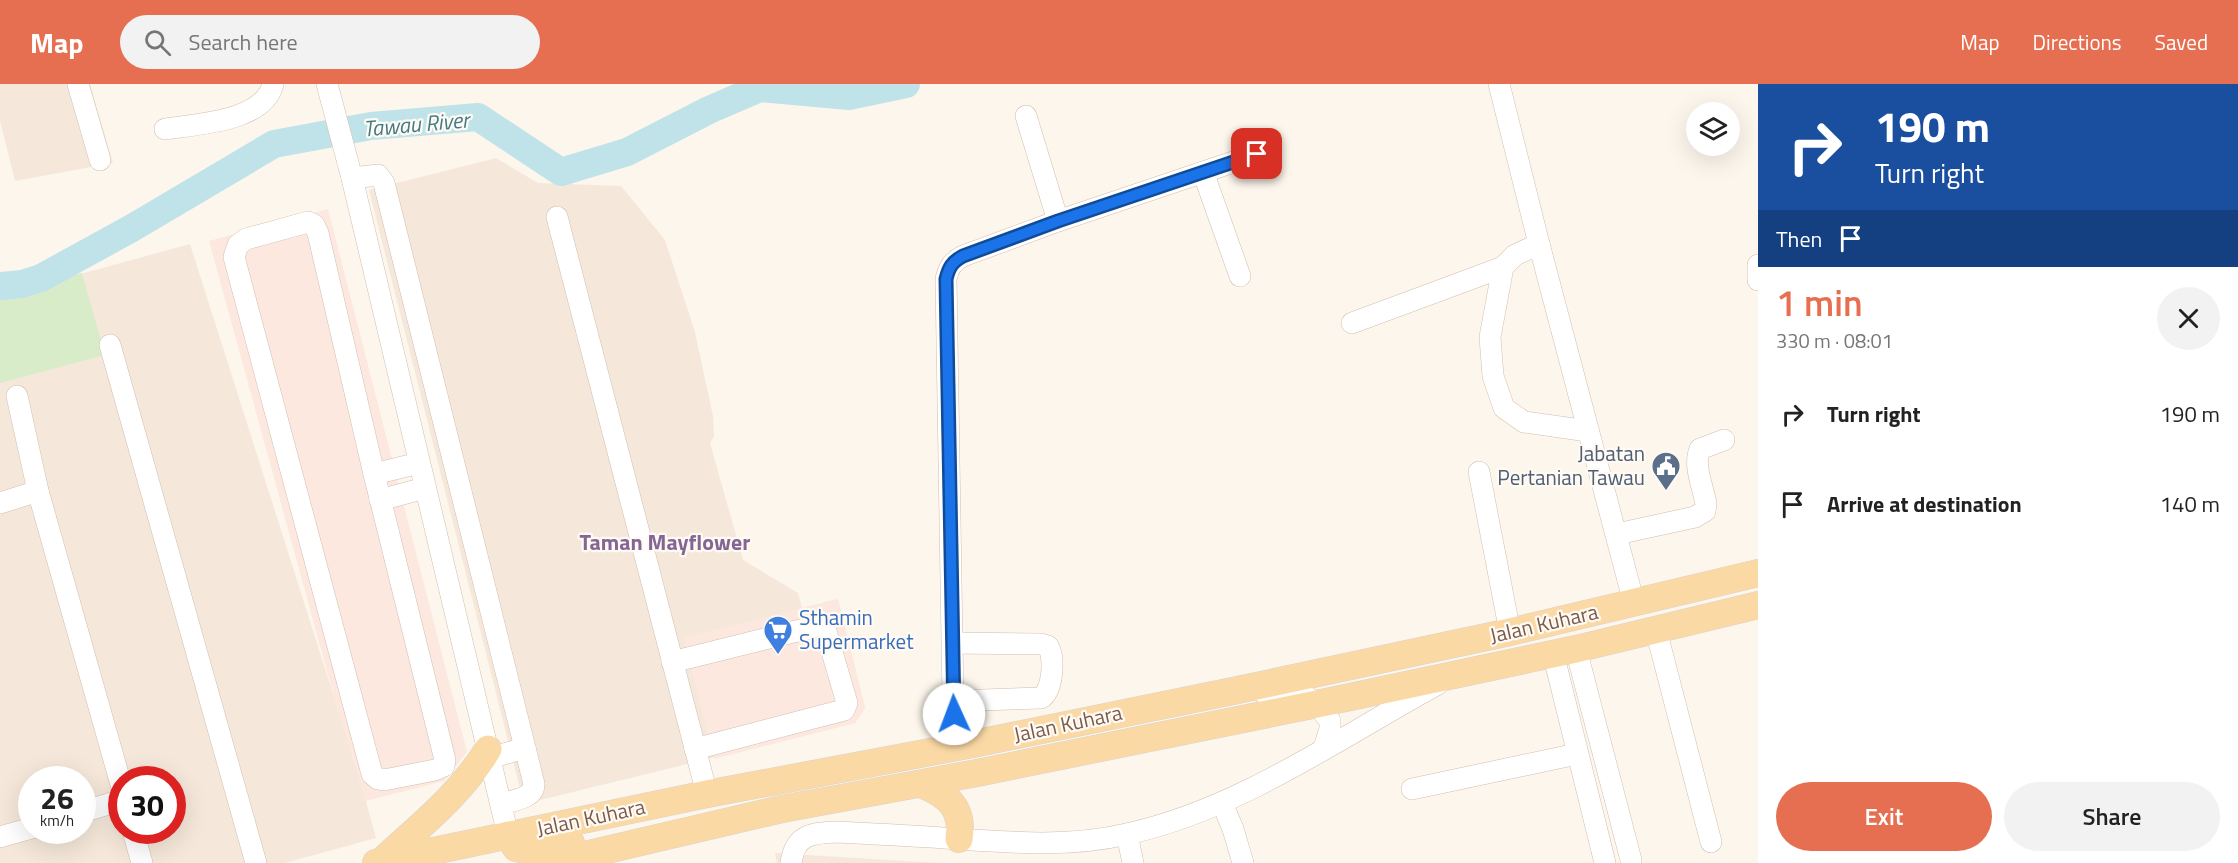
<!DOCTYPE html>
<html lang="en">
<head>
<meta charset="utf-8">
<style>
	:root { --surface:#fff; --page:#f2f2f2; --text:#222; --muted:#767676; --accent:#e76f51 }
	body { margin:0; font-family:"Titillium Web",sans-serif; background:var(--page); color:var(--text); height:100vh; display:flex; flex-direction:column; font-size:22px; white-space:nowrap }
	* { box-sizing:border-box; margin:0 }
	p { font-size:20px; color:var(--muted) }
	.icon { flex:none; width:33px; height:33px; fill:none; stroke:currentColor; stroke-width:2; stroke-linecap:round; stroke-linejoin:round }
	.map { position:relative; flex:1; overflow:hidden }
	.details { display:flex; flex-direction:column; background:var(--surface); width:480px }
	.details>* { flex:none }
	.guide { background:#1a4fa0; color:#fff; overflow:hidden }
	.controls { position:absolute; left:1686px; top:18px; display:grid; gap:12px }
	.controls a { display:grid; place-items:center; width:54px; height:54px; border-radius:50%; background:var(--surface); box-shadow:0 6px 24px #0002; font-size:30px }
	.speed { position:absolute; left:18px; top:682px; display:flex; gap:12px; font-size:30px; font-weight:700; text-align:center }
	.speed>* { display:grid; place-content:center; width:78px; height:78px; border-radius:50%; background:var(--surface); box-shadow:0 6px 24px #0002; line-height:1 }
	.speed small { font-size:15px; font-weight:400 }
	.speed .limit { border:9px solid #d22; background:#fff; color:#111 }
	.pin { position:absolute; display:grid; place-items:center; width:51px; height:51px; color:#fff; margin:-26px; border-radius:12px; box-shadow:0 3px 9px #0006 }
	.me { position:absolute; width:66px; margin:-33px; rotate:358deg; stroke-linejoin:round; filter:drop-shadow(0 0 4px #0008) }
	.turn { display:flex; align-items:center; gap:21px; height:126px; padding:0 18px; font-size:27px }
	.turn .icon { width:78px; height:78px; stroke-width:2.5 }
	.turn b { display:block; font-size:42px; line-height:51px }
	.then { display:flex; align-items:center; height:57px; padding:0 18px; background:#0003; gap:12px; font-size:22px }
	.round { display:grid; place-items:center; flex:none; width:63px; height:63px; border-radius:32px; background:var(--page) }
	.headline { display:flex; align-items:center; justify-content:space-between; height:102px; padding:0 18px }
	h1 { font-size:36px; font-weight:600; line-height:45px; color:var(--accent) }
	.button { display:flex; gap:12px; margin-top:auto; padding:12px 18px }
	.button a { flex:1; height:69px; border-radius:36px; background:var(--accent); color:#fff; font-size:24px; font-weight:600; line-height:69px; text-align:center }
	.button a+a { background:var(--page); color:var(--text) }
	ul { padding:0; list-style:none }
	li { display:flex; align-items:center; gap:18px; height:90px; padding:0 18px }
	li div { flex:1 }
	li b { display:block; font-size:22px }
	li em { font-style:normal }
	header { display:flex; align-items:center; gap:36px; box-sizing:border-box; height:84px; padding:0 30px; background:var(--accent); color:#fff }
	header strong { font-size:28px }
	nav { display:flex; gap:33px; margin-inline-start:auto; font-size:21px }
	.search { width:420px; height:54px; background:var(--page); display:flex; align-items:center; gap:15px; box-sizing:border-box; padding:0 21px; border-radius:33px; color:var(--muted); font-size:22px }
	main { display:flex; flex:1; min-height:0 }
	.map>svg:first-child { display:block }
</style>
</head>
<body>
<header>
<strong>Map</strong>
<div class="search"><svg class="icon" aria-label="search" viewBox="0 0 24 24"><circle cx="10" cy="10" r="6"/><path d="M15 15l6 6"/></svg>Search here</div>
<nav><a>Map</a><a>Directions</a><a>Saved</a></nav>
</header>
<main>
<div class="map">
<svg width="1758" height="779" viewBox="0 0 1758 779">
	<rect width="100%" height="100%" fill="#fdf6ec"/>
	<g fill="#f5e8da" fill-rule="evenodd">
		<path d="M 0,0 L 90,0 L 113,79 L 15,97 L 0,37 Z"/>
		<path d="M 496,74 L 538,99 L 621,102 L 665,156 L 695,248 L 713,332 L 714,352 L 710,359 L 743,476 L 798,509 L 802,524 L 838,515 L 865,624 L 855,639 L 524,720 L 369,106 Z"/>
		<path d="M 190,160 L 358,688 L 376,754 L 285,779 L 0,779 L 0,212 ZM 32,696 L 82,696 L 82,747 L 32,747 ZM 122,696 L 172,696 L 172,747 L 122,747 Z"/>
		<path d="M 775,769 L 921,778 L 945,779 L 777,779 Z"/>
	</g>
	<g fill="#fde8e0">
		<path d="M 328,125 L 467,668 L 444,697 L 366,717 L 336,620 L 209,157 Z"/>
		<path d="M 838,515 L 865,624 L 855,639 L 714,675 L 684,554 Z"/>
	</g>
	<path fill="#d8ecc9" d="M 82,189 L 105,271 L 0,299 L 0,212 Z"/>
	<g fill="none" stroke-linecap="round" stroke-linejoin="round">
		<path stroke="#bfe3e8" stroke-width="28" d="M 0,202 L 22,200 L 41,194 L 132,144 L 274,60 L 371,42 L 478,33 L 561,88 L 627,68 L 709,26 L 760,4 L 849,12 L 906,0"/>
		<g stroke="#d1beb0" stroke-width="22">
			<g id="minor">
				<path d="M 78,0 L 100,76"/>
				<path d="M 327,0 L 352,94 L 508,751"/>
				<path d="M 1499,0 L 1539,160 L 1634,519"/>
				<path d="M 1026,32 L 1058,137"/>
				<path d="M 165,45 C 196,40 264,38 273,0"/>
				<path d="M 1203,88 L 1240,192"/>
				<path d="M 352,94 L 378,91 L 384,99 L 534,700 C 534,715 513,716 501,720"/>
				<path d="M 557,133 L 707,710"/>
				<path d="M 308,138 L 314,141 L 318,149 L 374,390 L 445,676 L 444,682 L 435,686 L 384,696 L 378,695 L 372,690 L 234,173 L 238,161 L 246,155 Z"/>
				<path d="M 1539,160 L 1515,171 L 1503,183 L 1490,253 L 1493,292 L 1504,324 L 1524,338 L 1588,347"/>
				<path d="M 1758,181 L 1758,196"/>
				<path d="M 1352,239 L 1503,183"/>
				<path d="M 110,261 L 256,779"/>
				<path d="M 17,312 L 38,407 L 122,704"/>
				<path d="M 1479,388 L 1510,548"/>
				<path d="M 374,390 L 419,379"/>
				<path d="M 380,416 L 425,404"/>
				<path d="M 0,419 L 38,407"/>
				<path d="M 1617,450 L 1695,433 L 1705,427 L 1706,420 C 1703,402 1693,382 1700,365 L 1724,356"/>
				<path d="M 1656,546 L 1711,758"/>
				<path d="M 953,559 L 1041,560 L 1048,562 C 1055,573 1053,607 1041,614 L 953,617"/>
				<path d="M 1576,565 L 1631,776"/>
				<path d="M 1553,569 L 1605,779"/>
				<path d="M 672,578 L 821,541 L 825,544 L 847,619 L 844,626 L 695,665"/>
				<path d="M 1263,608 L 1300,608 L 1317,620 L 1330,637 L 1330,645 L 1324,664"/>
				<path d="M 973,660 C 951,651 954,638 953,617 L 946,195 C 949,183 952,178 963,172 L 1058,137 L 1257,70"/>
				<path d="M 490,674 L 525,664"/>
				<path d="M 1412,705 L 1577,670"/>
				<path d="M 1222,719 L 1233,745 L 1243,779"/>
				<path d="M 82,728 L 122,716"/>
				<path d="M 133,747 L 142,779"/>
				<path d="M 1127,750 L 1133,779"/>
				<path d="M 0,753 L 32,744"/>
				<path d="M 791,779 C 795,750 812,749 837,748 C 878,750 918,752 959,755 C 1015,759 1072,763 1127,750 C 1240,725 1337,655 1438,600"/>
			</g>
		</g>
		<g stroke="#dad1cd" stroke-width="28">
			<g id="major">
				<path d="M 921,700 C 948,711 964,724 959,755"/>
				<path d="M 508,751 L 516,764 L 535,768 L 571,759"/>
				<path d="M 382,777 C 419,743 462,709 488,665"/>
				<path d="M 376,779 L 707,710 L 973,660 L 1233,607 L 1510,548 L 1758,489"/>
				<path d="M 551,779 L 782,725 L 977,689 L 1317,620 L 1576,565 L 1758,521"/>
			</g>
		</g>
		<use href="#minor" stroke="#fff" stroke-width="21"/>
		<use href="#major" stroke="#fbd9a5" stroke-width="27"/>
	</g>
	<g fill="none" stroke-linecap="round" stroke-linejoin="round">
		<g stroke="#114b97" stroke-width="15">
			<path id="route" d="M 954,630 L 946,195 C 949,183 952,178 963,172 L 1058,137 L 1257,70"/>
		</g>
		<use href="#route" stroke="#1a73e8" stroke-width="10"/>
	</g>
	<defs>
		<g id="civic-pin" transform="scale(1.5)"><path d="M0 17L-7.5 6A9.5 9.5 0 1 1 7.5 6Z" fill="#5c6f8a" stroke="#fffaf3"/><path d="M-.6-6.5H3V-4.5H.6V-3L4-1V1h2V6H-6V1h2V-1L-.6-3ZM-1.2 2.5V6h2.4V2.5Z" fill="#fff"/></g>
		<g id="supermarket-pin" transform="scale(1.5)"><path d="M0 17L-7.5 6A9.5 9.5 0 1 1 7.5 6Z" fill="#3f7fe0" stroke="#fffaf3"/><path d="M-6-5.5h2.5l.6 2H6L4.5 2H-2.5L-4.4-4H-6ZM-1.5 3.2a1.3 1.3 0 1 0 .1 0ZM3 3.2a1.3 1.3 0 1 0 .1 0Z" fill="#fff"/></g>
	</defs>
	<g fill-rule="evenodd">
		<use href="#civic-pin" x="1666" y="382"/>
		<use href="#supermarket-pin" x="778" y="546"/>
	</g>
	<g text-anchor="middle" stroke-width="4.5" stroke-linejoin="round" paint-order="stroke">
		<g font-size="21" fill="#4e5e75" stroke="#fffaf3" text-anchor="end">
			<text x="1645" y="377">Jabatan<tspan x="1645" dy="24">Pertanian Tawau</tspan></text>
		</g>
		<g font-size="21" fill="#366cbe" stroke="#fffaf3" text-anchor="start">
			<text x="799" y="541">Sthamin<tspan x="799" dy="24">Supermarket</tspan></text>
		</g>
		<g font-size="21" fill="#7a5c4d" stroke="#fffaf3">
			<text transform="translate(1544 540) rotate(-13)" y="7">Jalan Kuhara</text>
			<text transform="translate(1068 640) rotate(-12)" y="7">Jalan Kuhara</text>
			<text transform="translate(591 734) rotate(-12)" y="7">Jalan Kuhara</text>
		</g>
		<g font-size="22" font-style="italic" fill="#437c86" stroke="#fffaf3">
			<text transform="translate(416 40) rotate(-5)" y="8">Tawau River</text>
		</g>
		<g font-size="22" font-weight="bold" fill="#846695" stroke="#fffaf3">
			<text x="665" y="466">Taman Mayflower</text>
		</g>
	</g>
</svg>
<div class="controls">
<a><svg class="icon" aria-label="layers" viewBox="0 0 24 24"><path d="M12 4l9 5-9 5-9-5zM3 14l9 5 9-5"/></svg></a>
</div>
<div class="speed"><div>26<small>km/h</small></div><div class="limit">30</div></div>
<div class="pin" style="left:1257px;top:70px;background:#d93025"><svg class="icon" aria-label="arrive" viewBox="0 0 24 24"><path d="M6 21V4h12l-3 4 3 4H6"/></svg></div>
<svg class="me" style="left:954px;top:630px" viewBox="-20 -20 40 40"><circle r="19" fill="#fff"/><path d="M0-13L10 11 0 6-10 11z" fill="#1a73e8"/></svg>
</div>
<section class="details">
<div class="guide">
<div class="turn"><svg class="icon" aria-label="right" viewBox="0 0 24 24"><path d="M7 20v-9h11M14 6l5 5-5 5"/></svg><div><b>190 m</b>Turn right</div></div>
<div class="then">Then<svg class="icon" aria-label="arrive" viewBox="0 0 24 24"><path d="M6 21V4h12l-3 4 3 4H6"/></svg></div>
</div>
<div class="headline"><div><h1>1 min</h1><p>330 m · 08:01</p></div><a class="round"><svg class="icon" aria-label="close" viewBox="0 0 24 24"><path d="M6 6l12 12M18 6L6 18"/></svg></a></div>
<ul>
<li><svg class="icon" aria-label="right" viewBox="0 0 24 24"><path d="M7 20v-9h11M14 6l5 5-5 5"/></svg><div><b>Turn right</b></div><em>190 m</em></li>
<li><svg class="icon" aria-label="arrive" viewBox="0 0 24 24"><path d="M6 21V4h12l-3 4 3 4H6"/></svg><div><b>Arrive at destination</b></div><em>140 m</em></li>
</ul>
<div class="button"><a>Exit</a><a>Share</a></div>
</section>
</main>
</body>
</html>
